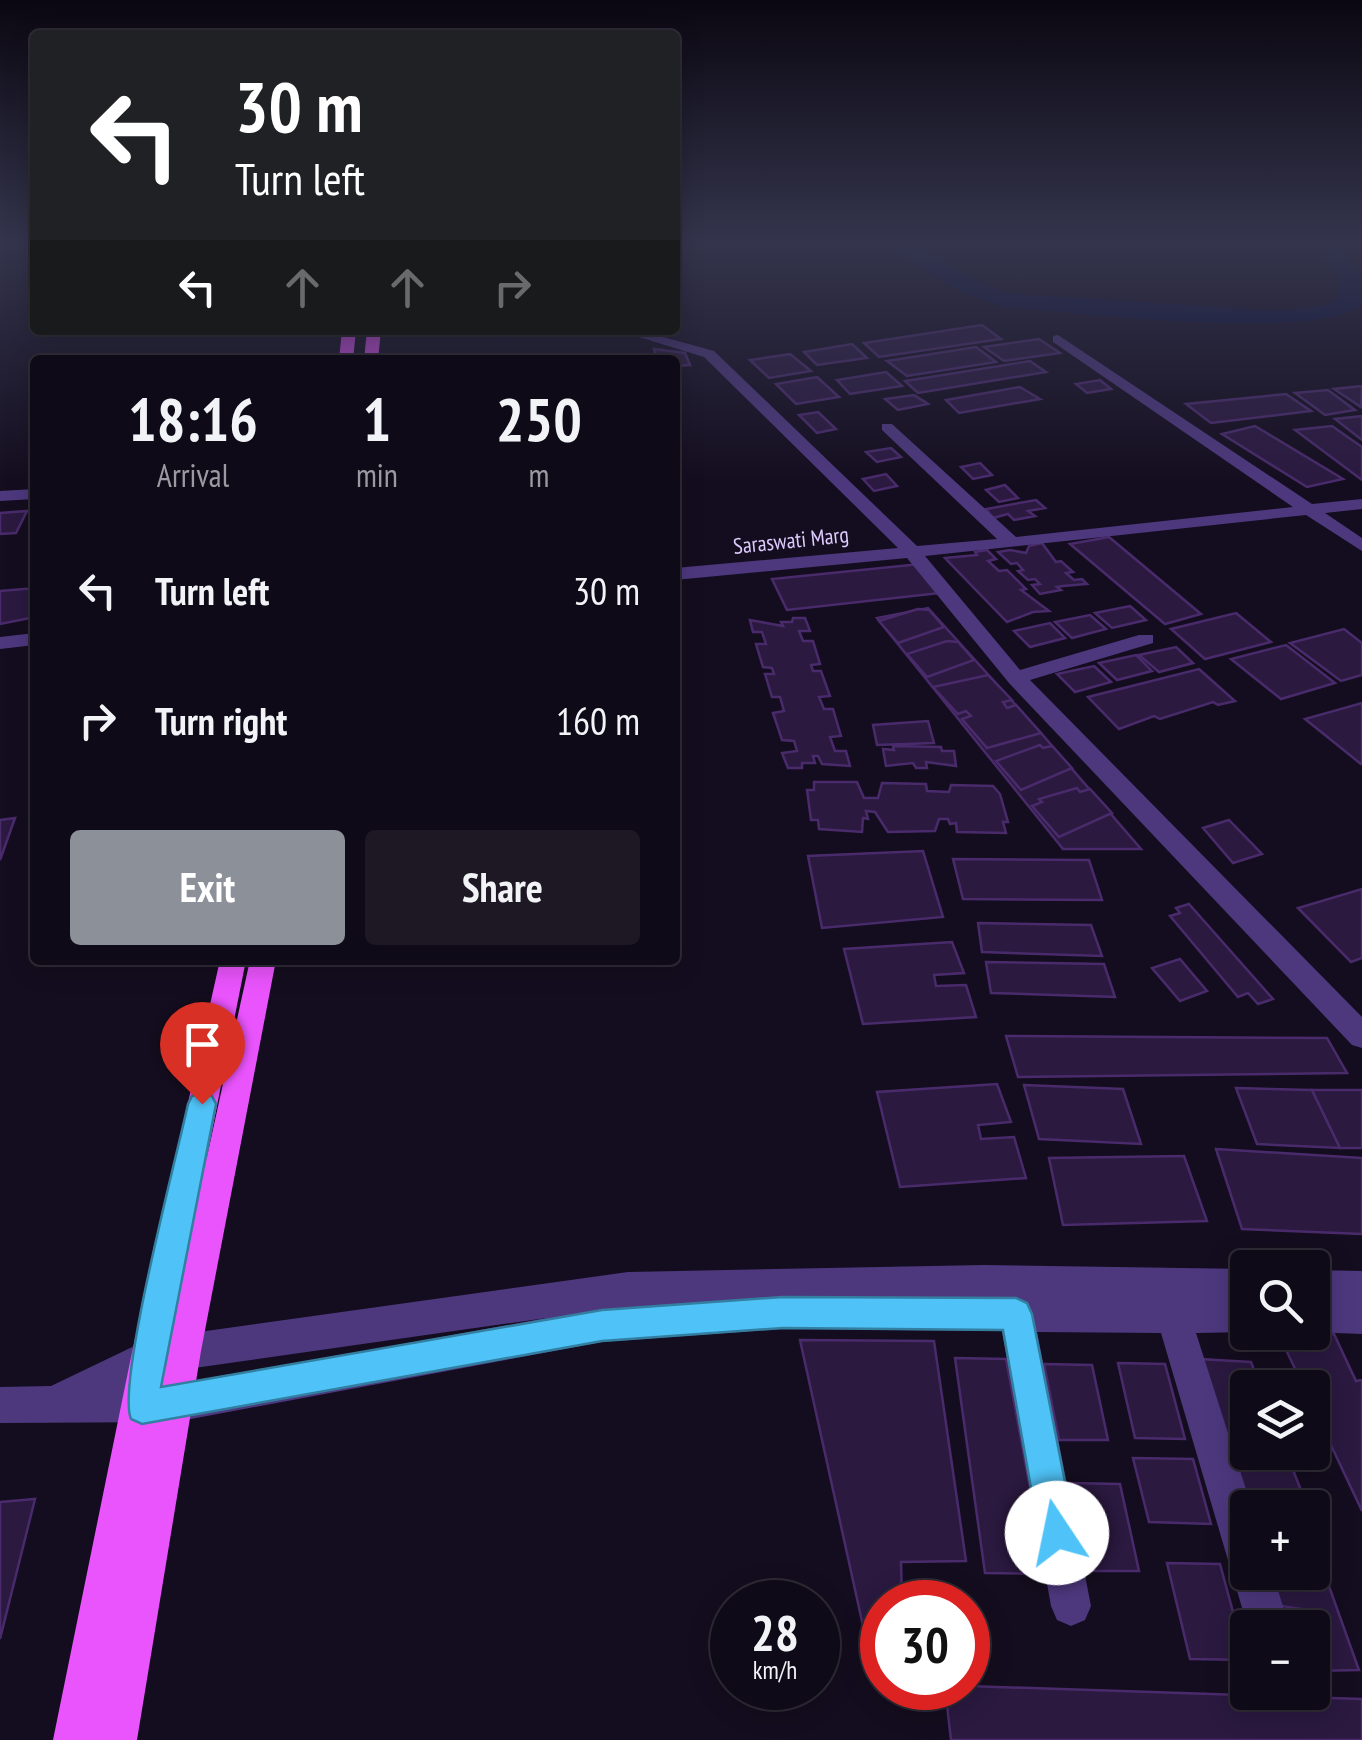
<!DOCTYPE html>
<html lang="en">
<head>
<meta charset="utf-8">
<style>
	:root { --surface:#0f0a17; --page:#1d1824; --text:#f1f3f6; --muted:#9b9aa1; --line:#2f2b36; --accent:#8c9099 }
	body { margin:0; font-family:"PT Sans Narrow",sans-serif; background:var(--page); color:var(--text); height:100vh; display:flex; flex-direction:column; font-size:38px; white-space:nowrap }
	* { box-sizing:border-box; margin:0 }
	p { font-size:32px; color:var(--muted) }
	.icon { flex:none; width:55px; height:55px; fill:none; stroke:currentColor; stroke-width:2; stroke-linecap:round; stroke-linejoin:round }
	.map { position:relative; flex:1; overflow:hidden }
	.panel { position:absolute; left:30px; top:355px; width:650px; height:610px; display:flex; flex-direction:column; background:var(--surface); border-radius:10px; box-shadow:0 5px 25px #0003,0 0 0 2px var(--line) }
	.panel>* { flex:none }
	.hud { position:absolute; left:30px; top:30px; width:650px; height:305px; border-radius:10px; box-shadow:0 5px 25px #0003,0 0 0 2px var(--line); background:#202124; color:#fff; overflow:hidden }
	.buttons { position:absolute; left:1230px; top:1250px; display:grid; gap:20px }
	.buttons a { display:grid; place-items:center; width:100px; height:100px; border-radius:10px; background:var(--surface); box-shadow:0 5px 25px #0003,0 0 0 2px var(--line); font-size:50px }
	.speed { position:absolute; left:710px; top:1580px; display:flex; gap:20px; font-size:50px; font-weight:700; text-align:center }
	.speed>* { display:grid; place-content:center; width:130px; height:130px; border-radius:50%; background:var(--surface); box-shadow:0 5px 25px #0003,0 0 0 2px var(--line); line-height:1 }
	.speed small { font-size:25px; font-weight:400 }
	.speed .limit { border:15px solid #d22; background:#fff; color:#111 }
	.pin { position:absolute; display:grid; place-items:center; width:85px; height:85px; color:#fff; margin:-102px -42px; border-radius:50% 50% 50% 0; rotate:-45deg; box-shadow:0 0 10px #0007 }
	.pin .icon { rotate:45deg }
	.me { position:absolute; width:110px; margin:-55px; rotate:349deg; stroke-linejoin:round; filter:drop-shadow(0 0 8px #0008) }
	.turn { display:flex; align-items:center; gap:35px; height:210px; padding:0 40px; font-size:45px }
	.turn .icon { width:130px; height:130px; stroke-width:2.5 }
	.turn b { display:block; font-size:70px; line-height:85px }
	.lanes { display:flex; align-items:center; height:95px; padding:0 40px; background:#0003; justify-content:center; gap:50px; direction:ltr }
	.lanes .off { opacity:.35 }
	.eta { display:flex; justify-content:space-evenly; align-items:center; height:170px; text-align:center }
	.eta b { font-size:60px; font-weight:600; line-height:70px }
	.button { display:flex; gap:20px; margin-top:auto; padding:20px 40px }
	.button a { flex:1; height:115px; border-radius:10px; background:var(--accent); color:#fff; font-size:40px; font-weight:600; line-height:115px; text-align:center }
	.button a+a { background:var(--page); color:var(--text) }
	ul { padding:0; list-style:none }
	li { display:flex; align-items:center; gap:30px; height:130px; padding:0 40px }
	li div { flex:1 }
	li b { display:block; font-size:38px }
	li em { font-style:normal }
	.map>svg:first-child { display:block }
</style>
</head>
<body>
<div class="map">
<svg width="1362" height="1740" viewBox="0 0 1362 1740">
	<rect width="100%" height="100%" fill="#140d1f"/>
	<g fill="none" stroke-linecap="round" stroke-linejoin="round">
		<path fill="#090f3b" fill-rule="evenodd" d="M 875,240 C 922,240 963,277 1006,293 L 1275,311 L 1322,306 L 1338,299 L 1339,279 L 1313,240 L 1335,240 L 1362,278 L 1362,303 C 1326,344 1065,311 1003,307 L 961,292 Z"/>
	</g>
	<g fill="#2b1940" stroke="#492b6b" stroke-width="2.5">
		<path d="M 982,325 L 1001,339 L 879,357 L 864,343 Z"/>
		<path d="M 1039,339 L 1060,353 L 1004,361 L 984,347 Z"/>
		<path d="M 852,344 L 867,358 L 817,365 L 804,352 Z"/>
		<path d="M 976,347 L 996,362 L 907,376 L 887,361 Z"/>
		<path d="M 654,349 L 685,353 L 690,365 L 675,366 L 675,360 L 657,360 Z"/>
		<path d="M 790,354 L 811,371 L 769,378 L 750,360 Z"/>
		<path d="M 1030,361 L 1046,372 L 918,393 L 905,381 Z"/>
		<path d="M 886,372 L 902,386 L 850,394 L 837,380 Z"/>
		<path d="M 817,377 L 839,397 L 796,404 L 776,384 Z"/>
		<path d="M 1100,380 L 1111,389 L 1087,393 L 1076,384 Z"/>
		<path d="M 1362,386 L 1361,407 L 1334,389 Z"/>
		<path d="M 1020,387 L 1040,399 L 959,413 L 946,400 Z"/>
		<path d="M 1328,390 L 1355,410 L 1325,415 L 1295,393 Z"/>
		<path d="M 1286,394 L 1311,411 L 1211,423 L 1186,404 Z"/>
		<path d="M 914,395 L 928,404 L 898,410 L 885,399 Z"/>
		<path d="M 818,412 L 836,429 L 817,433 L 799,415 Z"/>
		<path d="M 1362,416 L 1362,440 L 1335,419 Z"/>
		<path d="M 1255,426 L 1343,479 L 1307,487 L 1222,434 Z"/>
		<path d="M 1332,426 L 1362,447 L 1362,480 L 1295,430 Z"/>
		<path d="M 891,448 L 901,457 L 877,462 L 866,452 Z"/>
		<path d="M 980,463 L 992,475 L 973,479 L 961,467 Z"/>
		<path d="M 886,474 L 897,486 L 874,491 L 863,479 Z"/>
		<path d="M 1005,485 L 1018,498 L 999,502 L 986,490 Z"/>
		<path d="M 1036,500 L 1045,508 L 1028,511 L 1035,516 L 1014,520 L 1008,514 L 993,518 L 986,509 Z"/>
		<path d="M 27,511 L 16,533 L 0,534 L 0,513 Z"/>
		<path d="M 1109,537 L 1201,614 L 1165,624 L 1070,544 Z"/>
		<path d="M 1042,543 L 1056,562 L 1061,561 L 1073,572 L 1066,573 L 1074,580 L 1082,579 L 1087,584 L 1063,586 L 1057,587 L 1061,590 L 1040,594 L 1032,585 L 1040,584 L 1035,579 L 1028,580 L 1018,571 L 1023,570 L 1017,563 L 1011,564 L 998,552 L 1010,550 L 1026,553 L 1029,546 Z"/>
		<path d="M 987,550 L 996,559 L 988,561 L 999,571 L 1007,570 L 1026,589 L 1021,590 L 1049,611 L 1033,612 L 1007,622 L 945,558 L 977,555 L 975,552 Z"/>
		<path d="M 920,564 L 940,593 L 787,610 L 772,579 Z"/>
		<path d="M 35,588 L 35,617 L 0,624 L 0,591 Z"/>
		<path d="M 1130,606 L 1146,620 L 1112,628 L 1095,613 Z"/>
		<path d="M 928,608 L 1041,733 L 1141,849 L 1063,849 L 877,618 Z"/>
		<path d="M 918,609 L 929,610 L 944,627 L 898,643 L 879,621 Z"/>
		<path d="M 1236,613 L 1271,642 L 1205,659 L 1171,629 Z"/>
		<path d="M 1090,615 L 1106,629 L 1072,638 L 1055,622 Z"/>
		<path d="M 793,618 L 805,618 L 810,631 L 799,631 L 803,641 L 813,641 L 820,664 L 811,665 L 813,671 L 821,671 L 830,696 L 819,697 L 824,709 L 833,709 L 841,736 L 830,737 L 835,751 L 846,751 L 850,766 L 822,764 L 818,756 L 813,756 L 815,763 L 802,763 L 802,768 L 788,768 L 782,753 L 797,751 L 794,741 L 782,740 L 773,713 L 784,711 L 780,697 L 772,697 L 765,674 L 774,674 L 772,668 L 763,667 L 756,644 L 766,644 L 762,632 L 753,632 L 750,620 L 783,626 L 781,622 L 792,622 Z"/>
		<path d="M 1050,623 L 1065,638 L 1030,647 L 1014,631 Z"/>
		<path d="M 1344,629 L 1362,643 L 1362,675 L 1341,681 L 1290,643 Z"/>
		<path d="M 947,641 L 958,642 L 974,660 L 927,677 L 907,654 Z"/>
		<path d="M 1286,645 L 1335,683 L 1281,699 L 1231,659 Z"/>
		<path d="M 1176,647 L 1193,663 L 1159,672 L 1139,655 Z"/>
		<path d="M 1136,655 L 1152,671 L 1117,680 L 1099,663 Z"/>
		<path d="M 1094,666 L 1111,682 L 1075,692 L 1057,674 Z"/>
		<path d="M 1199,669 L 1235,701 L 1218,705 L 1213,702 L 1160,719 L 1154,716 L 1119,729 L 1088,697 Z"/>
		<path d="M 988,675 L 1012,700 L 1003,702 L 1007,708 L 1016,705 L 1041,733 L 987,748 L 962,719 L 971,716 L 966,711 L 958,714 L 933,687 Z"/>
		<path d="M 1362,703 L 1362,763 L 1361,764 L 1305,719 Z"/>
		<path d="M 928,721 L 934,743 L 877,745 L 873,725 Z"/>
		<path d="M 1040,745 L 1043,748 L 1052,746 L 1072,768 L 1021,790 L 996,761 Z"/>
		<path d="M 893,746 L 941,747 L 942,751 L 954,751 L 956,766 L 926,762 L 927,768 L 916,768 L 913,763 L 886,766 L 883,749 L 894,750 Z"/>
		<path d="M 814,782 L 857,782 L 864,798 L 878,798 L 882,783 L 926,784 L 927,791 L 949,792 L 951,785 L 993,786 L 1000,794 L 1008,822 L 1003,822 L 1006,833 L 957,832 L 956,823 L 950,824 L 948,819 L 939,819 L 935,831 L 888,832 L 875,812 L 866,811 L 868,819 L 863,818 L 862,832 L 819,829 L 818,820 L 811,820 L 807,790 L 814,790 Z"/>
		<path d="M 1077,788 L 1080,792 L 1090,789 L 1112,813 L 1059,837 L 1032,806 L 1042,802 L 1039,799 Z"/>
		<path d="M 15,818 L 0,860 L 0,820 Z"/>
		<path d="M 1229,820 L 1262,854 L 1233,863 L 1203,828 Z"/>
		<path d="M 923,851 L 943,917 L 822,928 L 808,856 Z"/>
		<path d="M 953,859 L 1089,860 L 1102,900 L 963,899 Z"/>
		<path d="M 1362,889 L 1362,958 L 1351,962 L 1298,908 Z"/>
		<path d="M 1189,904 L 1273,999 L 1258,1004 L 1248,993 L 1238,997 L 1170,916 L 1180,913 L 1176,908 Z"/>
		<path d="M 978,923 L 1091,925 L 1102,956 L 982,952 Z"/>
		<path d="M 952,942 L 964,973 L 934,975 L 936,986 L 966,985 L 976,1017 L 863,1024 L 844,949 Z"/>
		<path d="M 1180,959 L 1207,991 L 1180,1001 L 1152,968 Z"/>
		<path d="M 986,962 L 1104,964 L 1115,997 L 991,993 Z"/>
		<path d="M 1006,1036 L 1327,1038 L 1347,1073 L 1018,1077 Z"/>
		<path d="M 997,1084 L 1011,1122 L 978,1125 L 981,1139 L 1014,1137 L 1026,1178 L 900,1187 L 877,1092 Z"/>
		<path d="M 1024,1085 L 1123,1089 L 1141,1144 L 1039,1139 Z"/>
		<path d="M 1236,1088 L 1312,1090 L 1340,1148 L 1257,1144 Z"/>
		<path d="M 1312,1090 L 1362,1090 L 1362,1148 L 1340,1148 Z"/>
		<path d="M 1216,1149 L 1362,1158 L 1362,1234 L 1242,1229 Z"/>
		<path d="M 1184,1156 L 1207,1221 L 1063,1225 L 1049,1158 Z"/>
		<path d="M 1334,1334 L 1356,1381 L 1362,1380 L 1362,1511 L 1312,1405 L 1312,1388 L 1304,1388 L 1281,1339 Z"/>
		<path d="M 800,1340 L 934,1341 L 966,1561 L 901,1562 L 902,1602 L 882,1602 L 882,1641 L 867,1644 Z"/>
		<path d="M 955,1358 L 1006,1359 L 1046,1574 L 985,1573 Z"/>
		<path d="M 1200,1359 L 1251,1362 L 1261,1388 L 1248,1388 L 1248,1452 L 1286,1452 L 1306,1503 L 1245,1506 Z"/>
		<path d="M 1118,1363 L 1165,1364 L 1185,1439 L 1135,1438 Z"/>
		<path d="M 1044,1364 L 1092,1365 L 1108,1440 L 1059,1440 Z"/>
		<path d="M 1133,1458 L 1193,1459 L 1211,1524 L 1149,1522 Z"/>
		<path d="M 1069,1483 L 1120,1484 L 1139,1571 L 1086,1571 Z"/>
		<path d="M 35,1499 L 0,1639 L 0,1502 Z"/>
		<path d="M 1167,1563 L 1220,1564 L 1246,1660 L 1190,1659 Z"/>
		<path d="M 1272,1574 L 1325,1575 L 1359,1670 L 1312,1671 L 1312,1628 L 1306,1628 L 1302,1609 L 1281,1606 Z"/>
		<path d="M 968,1686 L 1362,1699 L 1362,1740 L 951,1740 L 945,1688 Z"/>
	</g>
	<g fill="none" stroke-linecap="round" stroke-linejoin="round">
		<g fill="#4d387e" fill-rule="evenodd">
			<path d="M 616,330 L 638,330 L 714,351 L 917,546 L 997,539 L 882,430 L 882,424 L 892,424 L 1016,537 L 1293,507 L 1053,342 L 1053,336 L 1058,335 L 1312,504 L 1362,499 L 1362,509 L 1325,513 L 1362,538 L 1362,551 L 1306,515 L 925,556 L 1020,670 L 1139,635 L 1153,635 L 1153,643 L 1030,680 L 1362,1017 L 1362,1048 L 1352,1045 L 1009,683 L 907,558 L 675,580 L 675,568 L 898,548 L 704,357 Z"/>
			<path d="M 35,489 L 35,499 L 0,501 L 0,491 Z"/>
			<path d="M 35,633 L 35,645 L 0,649 L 0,637 Z"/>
			<path d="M 984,1265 L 1248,1269 L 1250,1332 L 1196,1333 L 1252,1508 L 1248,1508 L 1248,1572 L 1272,1572 L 1290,1628 L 1248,1628 L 1161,1333 L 1037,1332 L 1091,1606 L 1085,1620 L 1071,1626 L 1057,1620 L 1051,1606 L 1002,1331 L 783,1329 L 602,1342 L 175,1422 L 0,1423 L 0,1387 L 51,1386 L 149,1339 L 628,1272 ZM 546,1318 L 175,1386 L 125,1388 L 152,1374 Z"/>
			<path d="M 1312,1270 L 1362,1271 L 1362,1334 L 1310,1332 Z"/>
		</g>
		<g fill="#ea54fd" fill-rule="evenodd">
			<path d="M 342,330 L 356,330 L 353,360 L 339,360 Z"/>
			<path d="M 367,330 L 381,330 L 378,360 L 364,360 Z"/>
			<path d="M 220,960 L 246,960 L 205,1166 L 250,960 L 276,960 L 201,1351 L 137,1740 L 53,1740 L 131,1357 Z"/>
		</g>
	</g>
	<linearGradient id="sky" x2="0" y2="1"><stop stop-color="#0b0711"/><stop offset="0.5" stop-color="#34354d"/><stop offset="1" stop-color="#34354d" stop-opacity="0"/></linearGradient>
	<rect width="1362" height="484" fill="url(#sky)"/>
	<path fill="#4fc3f7" stroke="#337fa1" stroke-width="2.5" d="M 202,1092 L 212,1096 L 216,1104 L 161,1387 L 602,1310 L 783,1297 L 1016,1298 L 1027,1303 L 1032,1314 L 1075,1533 L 1070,1546 L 1057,1551 L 1045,1546 L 1039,1533 L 1003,1330 L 783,1328 L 602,1341 L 142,1424 L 131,1419 C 116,1385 177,1156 188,1104 L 192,1096 Z"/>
	<g text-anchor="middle" stroke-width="10" stroke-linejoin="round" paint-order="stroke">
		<g font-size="22" fill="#decbfe" stroke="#140d1f">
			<text transform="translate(791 540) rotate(-6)" y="8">Saraswati Marg</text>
		</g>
	</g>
</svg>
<div class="buttons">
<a><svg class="icon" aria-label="search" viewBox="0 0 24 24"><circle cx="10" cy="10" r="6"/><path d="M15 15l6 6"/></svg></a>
<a><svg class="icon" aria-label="layers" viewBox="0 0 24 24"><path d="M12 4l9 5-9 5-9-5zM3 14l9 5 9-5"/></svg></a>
<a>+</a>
<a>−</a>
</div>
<div class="speed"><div>28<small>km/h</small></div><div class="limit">30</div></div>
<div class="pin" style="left:202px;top:1104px;background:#d93025"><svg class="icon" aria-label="arrive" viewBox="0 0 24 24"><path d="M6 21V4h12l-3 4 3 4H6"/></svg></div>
<svg class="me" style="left:1057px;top:1533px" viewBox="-20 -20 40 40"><circle r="19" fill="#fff"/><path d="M0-13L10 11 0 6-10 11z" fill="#4fc3f7"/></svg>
<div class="hud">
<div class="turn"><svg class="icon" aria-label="left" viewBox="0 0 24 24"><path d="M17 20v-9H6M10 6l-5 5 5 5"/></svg><div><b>30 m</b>Turn left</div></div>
<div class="lanes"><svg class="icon" aria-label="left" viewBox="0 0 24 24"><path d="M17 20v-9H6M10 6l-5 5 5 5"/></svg><svg class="icon off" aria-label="ahead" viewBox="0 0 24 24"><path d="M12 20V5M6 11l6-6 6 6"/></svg><svg class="icon off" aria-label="ahead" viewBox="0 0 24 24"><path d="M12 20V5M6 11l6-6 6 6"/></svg><svg class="icon off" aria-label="right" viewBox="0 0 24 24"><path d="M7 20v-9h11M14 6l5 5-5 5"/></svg></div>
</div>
<section class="panel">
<div class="eta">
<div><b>18:16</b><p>Arrival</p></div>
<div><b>1</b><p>min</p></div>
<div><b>250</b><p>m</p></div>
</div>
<ul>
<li><svg class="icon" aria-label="left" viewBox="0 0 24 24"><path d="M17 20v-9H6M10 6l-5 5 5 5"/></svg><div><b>Turn left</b></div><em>30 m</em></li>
<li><svg class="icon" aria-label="right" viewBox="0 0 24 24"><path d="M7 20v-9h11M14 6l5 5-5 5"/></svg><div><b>Turn right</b></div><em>160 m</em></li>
</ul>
<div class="button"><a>Exit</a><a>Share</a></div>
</section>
</div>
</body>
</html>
